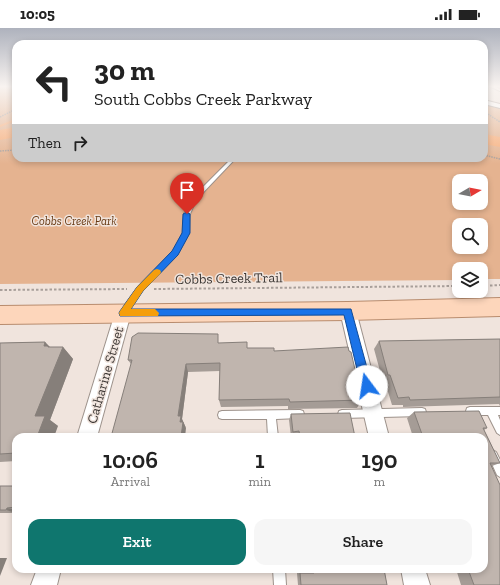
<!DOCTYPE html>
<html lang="en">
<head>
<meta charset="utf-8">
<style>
	:root { --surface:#fff; --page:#f6f6f6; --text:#222; --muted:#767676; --accent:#0f766e }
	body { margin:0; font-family:"Zilla Slab",serif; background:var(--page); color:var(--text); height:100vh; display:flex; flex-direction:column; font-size:15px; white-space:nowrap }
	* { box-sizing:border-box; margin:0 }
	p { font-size:13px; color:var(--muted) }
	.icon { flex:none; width:22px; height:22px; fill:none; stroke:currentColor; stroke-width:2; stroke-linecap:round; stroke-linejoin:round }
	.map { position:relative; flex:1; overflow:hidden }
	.panel { position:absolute; left:12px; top:405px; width:476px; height:140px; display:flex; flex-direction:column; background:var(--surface); border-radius:12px; box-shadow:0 2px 6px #0003 }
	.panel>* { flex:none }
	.banner { position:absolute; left:12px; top:12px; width:476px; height:122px; border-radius:12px; box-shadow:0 2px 6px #0003; background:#fff; color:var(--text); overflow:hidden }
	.needle { width:26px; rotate:80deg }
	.fabs { position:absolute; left:452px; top:146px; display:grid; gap:8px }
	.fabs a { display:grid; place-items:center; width:36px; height:36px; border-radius:8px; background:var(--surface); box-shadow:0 2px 6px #0003; font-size:20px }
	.pin { position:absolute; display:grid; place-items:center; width:34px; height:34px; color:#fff; margin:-41px -17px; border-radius:50% 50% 50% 0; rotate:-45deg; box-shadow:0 0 4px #0007 }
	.pin .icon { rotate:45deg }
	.me { position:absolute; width:44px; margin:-22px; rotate:346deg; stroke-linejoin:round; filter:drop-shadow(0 0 3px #0008) }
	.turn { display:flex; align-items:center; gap:14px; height:84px; padding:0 16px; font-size:18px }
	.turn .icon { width:52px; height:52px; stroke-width:2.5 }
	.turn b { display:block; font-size:28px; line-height:34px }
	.then { display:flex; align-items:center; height:38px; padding:0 16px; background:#0003; gap:8px; font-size:15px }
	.eta { display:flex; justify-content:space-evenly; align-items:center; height:68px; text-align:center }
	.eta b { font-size:24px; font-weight:600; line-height:28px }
	.cta { display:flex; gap:8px; margin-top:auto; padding:8px 16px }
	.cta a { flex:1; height:46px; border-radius:12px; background:var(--accent); color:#fff; font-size:16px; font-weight:600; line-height:46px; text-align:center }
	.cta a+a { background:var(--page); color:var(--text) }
	.status { display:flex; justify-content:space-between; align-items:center; height:28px; padding:0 20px; background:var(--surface); direction:ltr }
	.status svg { height:11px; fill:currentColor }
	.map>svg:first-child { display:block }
</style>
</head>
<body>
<div class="status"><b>10:05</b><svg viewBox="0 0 49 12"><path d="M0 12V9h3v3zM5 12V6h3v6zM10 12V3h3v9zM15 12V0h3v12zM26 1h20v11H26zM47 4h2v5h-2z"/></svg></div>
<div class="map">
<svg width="500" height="557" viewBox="0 0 500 557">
	<rect width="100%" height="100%" fill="#f0e4dd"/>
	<path fill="#e5b390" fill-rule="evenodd" d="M 0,58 L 16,58 L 16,130 L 484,130 L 484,74 L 500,77 L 500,251 L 481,251 L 481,241 L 459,241 L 459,252 L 0,256 ZM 459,153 L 481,153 L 481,175 L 459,175 ZM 459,197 L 481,197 L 481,219 L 459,219 Z"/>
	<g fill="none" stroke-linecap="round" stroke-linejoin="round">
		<path fill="#f7af7c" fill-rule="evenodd" d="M 15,91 L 16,91 L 16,93 L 0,99 L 0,97 Z"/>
		<g fill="#f7af7c" fill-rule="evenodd">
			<path d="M 16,99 L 16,109 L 0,112 L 0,102 Z"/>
			<path d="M 484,106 L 500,109 L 500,119 L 484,116 Z"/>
		</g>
		<g stroke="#9d928b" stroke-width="2">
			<g id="service">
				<path d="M 489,58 L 494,58 L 500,61 L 500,63 Z"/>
				<path d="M 232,130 L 236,130 L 196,172 L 190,186 L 189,205 L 178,225 L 142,263 L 127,286 L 121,286 L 120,284 L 121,282 L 138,259 L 173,224 L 183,205 L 184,186 L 192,170 Z"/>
				<path d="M 470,379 L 500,379 L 500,387 L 498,387 L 500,392 L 500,407 L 497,405 L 488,387 L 470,387 L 467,386 L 466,383 L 467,380 Z"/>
				<path d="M 422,380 L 425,381 L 426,384 L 425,387 L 422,388 L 342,390 L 339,389 L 338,386 L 339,383 L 342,382 Z"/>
				<path d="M 300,382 L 303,383 L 304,386 L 303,389 L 300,390 L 276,391 L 278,409 L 268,409 L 267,391 L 222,391 L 219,390 L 218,387 L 219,384 L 222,383 Z"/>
				<path d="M 493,422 L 496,424 L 500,432 L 500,449 L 497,447 L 488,427 L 490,424 Z"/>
				<path d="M 273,541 L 285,541 L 286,557 L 274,557 Z"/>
			</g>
		</g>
		<g stroke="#9d928b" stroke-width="2">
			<g id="minor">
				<path d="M 484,72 L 500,76 L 500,80 L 484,76 Z"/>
				<path d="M 348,277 L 353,279 L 356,283 L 389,409 L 369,409 L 340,283 L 343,279 Z"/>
				<path d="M 123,279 L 128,281 L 131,285 L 97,409 L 77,409 L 115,285 L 118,281 Z"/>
				<path d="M 37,541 L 61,541 L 57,557 L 31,557 Z"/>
				<path d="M 401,541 L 425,541 L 430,557 L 404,557 Z"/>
			</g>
		</g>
		<g stroke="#b88c6e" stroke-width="2">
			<path id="primary" d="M 500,270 L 500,288 L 348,292 L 0,296 L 0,278 L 348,274 Z"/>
		</g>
		<g stroke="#a89f9a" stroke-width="1.5" stroke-dasharray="1.5 1" stroke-linecap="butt">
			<path d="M 488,86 L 500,94"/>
			<path d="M 0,89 L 16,81"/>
			<path d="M 0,123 L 16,122"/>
			<path d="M 484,127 L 500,131"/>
		</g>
		<g stroke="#a89f9a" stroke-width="2" stroke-dasharray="2.5 2" stroke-linecap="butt">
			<path d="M 481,258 L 500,257"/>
			<path d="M 154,261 L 459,258"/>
			<path d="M 0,262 L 127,261"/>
		</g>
		<use href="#service" fill="#fff" fill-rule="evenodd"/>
		<use href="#minor" fill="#fff" fill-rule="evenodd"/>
		<use href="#primary" fill="#fdd6bb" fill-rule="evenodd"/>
	</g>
	<g fill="#a59c96">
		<path d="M 500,311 L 500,378 L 499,376 L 403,379 L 403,377 L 392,377 L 385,354 L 383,354 L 374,321 L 379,313 Z"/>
		<path d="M 45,314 L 50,319 L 63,319 L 73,331 L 50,392 L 58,398 L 16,409 L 16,433 L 0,434 L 0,315 Z"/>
		<path d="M 219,315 L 247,320 L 274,323 L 362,372 L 357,380 L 288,381 L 288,378 L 221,379 L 219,372 L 220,343 L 188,344 L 182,391 L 186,400 L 131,336 L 128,332 Z"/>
		<path d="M 414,384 L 487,400 L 484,402 L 500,435 L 492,438 L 500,557 L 461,557 L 456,541 L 484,541 L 484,409 L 413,409 L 407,390 Z"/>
		<path d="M 291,386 L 355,409 L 291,409 L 289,392 Z"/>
		<rect x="0" y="458" width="16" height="27"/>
		<path d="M 310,541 L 388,541 L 384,541 L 387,557 L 298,557 L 297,545 L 310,545 Z"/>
	</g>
	<g fill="#867f7a">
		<path d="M 45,314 L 59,329 L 63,319 L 73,331 L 50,392 L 58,398 L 54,409 L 37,409 L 35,388 L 44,318 Z"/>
		<path d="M 186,336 L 188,344 L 182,391 L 186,400 L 185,409 L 181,409 L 178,388 Z"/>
		<path d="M 7,480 L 16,482 L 16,485 L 6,482 Z"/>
		<path d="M 0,530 L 7,530 L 0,548 Z"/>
	</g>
	<g fill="#c0b5ae" stroke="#867f7a">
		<path d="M 138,305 L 218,306 L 218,315 L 247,314 L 247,320 L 274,320 L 274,323 L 348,319 L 349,323 L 351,324 L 362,372 L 290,374 L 289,371 L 219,372 L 220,335 L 186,336 L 178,388 L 181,388 L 180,394 L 183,394 L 181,409 L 111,409 L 132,332 L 128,332 L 132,309 Z"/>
		<path d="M 500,311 L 500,369 L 410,372 L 409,369 L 398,370 L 390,347 L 388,347 L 379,313 Z"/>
		<path d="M 45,314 L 44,318 L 48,318 L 48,319 L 63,319 L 35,388 L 45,388 L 37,409 L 16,409 L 16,425 L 0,426 L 0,315 Z"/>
		<path d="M 479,383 L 487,400 L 483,400 L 500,435 L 490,435 L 500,457 L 500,557 L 474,557 L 468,541 L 484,541 L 484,409 L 423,409 L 414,384 Z"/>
		<path d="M 350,385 L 355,409 L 300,409 L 299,403 L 293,404 L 291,386 Z"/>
		<path d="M 0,458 L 16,458 L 16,479 L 7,480 L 6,482 L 0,482 Z"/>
		<path d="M 314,541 L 388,541 L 388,542 L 384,541 L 387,557 L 301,557 L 300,545 L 314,545 Z"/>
	</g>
	<linearGradient id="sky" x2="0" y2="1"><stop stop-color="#aeb2bd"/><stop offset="0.43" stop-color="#f8f3f0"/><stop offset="1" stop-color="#f8f3f0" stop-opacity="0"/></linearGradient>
	<rect width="500" height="136" fill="url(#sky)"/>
	<path fill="#1a73e8" stroke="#114b97" d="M 187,184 L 190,186 L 190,205 L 178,227 L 143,263 L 131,281 L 351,281 L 372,358 L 371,362 L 367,363 L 363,362 L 361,358 L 344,287 L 120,288 L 119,285 L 120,283 L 137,259 L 172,223 L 182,205 L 183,186 Z"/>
	<path fill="#f59e0b" d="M 157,241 L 160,242 L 161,244 L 160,246 L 143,263 L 131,281 L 155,281 L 159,285 L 158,288 L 120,288 L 119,285 L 120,283 L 137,259 L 154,242 Z"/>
	<g text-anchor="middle" stroke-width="3" stroke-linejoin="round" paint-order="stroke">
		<g font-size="12" font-style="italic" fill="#673913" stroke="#f0e4dd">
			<text x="74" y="197">Cobbs Creek Park</text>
		</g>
		<g font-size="14" fill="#3b3633" stroke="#f0e4dd">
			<text transform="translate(229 250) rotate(-1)" y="5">Cobbs Creek Trail</text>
			<text transform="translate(105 347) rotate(-74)" y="5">Catharine Street</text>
		</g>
	</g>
</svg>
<div class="fabs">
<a><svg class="needle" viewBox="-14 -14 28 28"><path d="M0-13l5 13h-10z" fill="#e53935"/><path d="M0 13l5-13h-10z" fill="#767676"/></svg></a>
<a><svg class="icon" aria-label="search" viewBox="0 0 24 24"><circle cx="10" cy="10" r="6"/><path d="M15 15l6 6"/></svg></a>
<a><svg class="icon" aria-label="layers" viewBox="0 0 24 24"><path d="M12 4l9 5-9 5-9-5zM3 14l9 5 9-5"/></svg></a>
</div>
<div class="pin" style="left:187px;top:186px;background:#d93025"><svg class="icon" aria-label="arrive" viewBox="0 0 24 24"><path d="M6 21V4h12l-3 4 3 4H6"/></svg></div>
<svg class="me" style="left:367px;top:358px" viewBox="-20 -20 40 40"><circle r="19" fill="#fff"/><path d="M0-13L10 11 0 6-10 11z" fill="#1a73e8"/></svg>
<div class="banner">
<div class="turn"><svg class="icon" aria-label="left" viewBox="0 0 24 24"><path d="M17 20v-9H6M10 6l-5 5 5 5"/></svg><div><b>30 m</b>South Cobbs Creek Parkway</div></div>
<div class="then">Then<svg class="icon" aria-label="right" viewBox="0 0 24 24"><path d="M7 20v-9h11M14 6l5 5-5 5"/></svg></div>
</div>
<section class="panel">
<div class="eta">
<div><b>10:06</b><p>Arrival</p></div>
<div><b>1</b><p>min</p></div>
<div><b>190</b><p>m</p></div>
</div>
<div class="cta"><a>Exit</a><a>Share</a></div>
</section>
</div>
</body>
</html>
